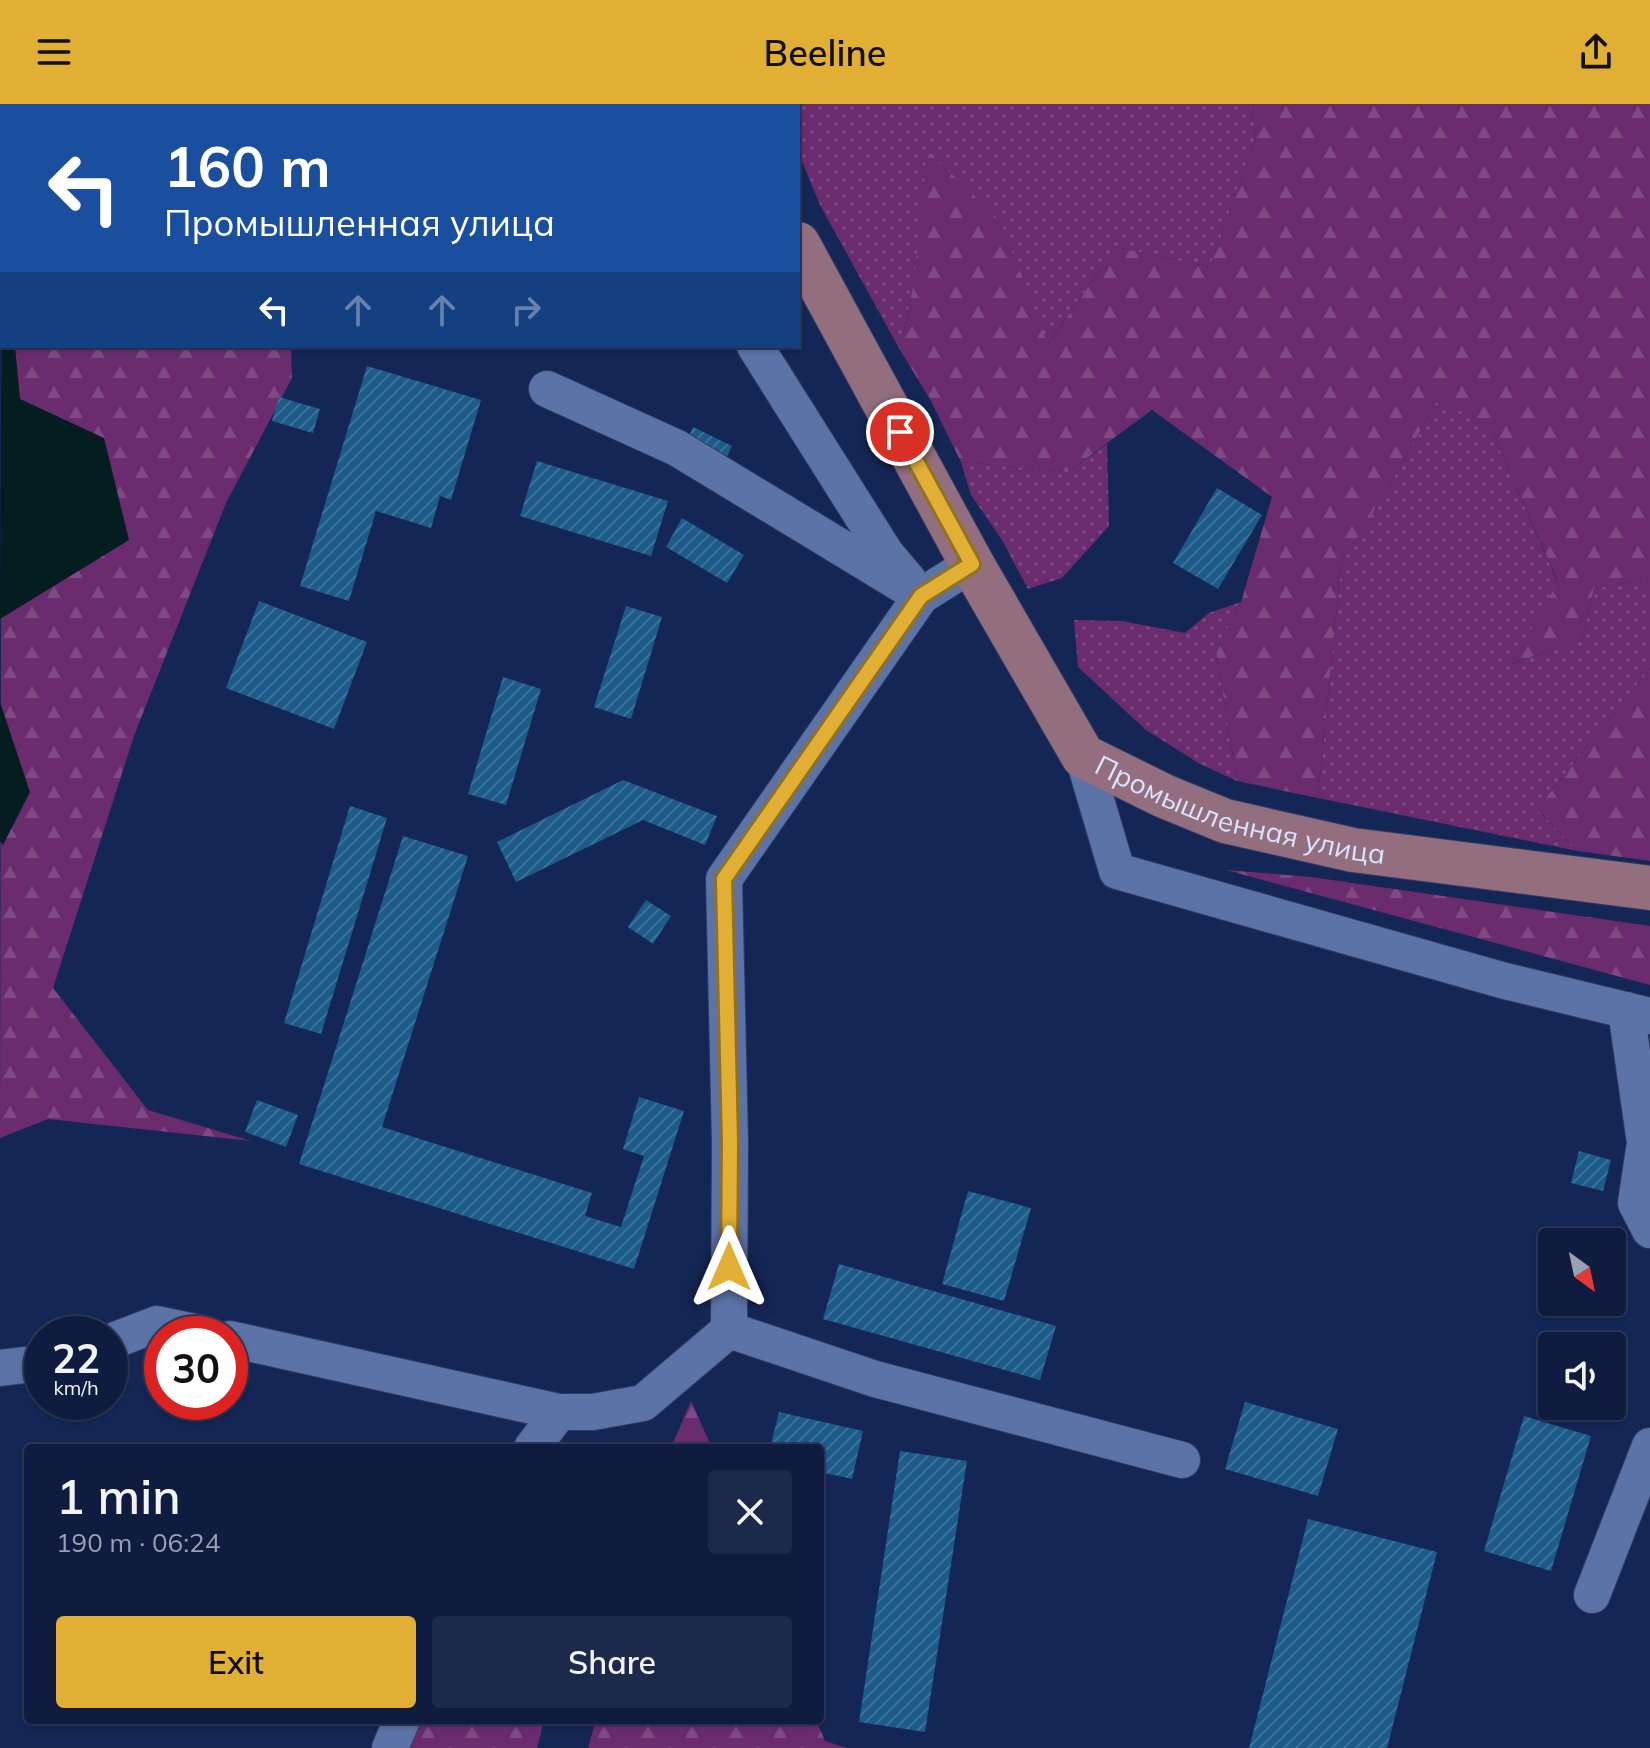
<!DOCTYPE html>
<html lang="en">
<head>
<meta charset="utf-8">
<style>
	:root { --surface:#0f1c40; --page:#1d294b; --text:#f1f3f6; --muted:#9ba1b1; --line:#2f3a59; --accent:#e1af34 }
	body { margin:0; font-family:Mulish,sans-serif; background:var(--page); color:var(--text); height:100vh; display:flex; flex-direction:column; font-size:30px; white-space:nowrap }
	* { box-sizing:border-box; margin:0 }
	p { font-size:26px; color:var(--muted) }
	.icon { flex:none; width:44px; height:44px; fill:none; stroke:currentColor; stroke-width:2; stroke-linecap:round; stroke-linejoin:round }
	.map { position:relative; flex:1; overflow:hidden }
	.drawer { position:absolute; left:24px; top:1340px; width:800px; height:280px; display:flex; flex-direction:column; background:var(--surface); border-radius:8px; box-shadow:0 2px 6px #0004,0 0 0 2px var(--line) }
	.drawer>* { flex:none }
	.top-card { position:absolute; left:0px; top:0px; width:800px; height:244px; box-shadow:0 2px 6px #0004,0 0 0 2px var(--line); background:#1a4fa0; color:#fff; overflow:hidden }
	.needle { width:52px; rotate:147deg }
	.buttons { position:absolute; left:1538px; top:1124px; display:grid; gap:16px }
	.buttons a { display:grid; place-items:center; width:88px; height:88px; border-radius:8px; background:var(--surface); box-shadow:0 2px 6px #0004,0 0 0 2px var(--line); font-size:40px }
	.speed { position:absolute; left:24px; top:1212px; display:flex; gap:16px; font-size:40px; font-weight:700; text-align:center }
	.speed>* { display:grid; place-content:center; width:104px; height:104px; border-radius:50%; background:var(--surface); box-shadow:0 2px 6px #0004,0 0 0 2px var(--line); line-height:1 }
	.speed small { font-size:20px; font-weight:400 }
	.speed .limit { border:12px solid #d22; background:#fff; color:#111 }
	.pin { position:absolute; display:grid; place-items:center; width:68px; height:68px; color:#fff; margin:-34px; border:4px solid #fff; border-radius:50%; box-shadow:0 2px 8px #0007 }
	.me { position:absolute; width:88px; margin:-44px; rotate:0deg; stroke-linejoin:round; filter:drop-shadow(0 0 6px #0008) }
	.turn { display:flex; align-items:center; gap:28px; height:168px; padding:0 32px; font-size:36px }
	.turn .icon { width:104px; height:104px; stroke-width:2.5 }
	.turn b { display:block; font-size:56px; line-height:68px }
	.lanes { display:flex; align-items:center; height:76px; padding:0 32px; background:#0003; justify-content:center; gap:40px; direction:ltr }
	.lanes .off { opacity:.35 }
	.round { display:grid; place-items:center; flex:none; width:84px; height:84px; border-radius:8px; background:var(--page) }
	.overview { display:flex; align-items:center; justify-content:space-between; height:136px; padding:0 32px }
	h1 { font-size:48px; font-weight:600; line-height:60px }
	.button { display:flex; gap:16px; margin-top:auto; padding:16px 32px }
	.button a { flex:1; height:92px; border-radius:8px; background:var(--accent); color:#111; font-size:32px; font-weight:600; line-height:92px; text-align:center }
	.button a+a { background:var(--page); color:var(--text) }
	header { display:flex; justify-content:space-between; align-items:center; height:104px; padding:0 32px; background:var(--accent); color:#111; font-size:36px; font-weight:600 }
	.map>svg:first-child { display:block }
</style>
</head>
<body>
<header><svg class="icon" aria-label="menu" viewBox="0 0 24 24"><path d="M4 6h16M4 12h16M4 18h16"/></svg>Beeline<svg class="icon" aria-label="share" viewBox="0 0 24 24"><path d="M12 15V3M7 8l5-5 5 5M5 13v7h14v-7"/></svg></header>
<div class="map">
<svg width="1650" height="1644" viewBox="0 0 1650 1644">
	<defs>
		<pattern id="grass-dots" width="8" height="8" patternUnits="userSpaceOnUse" patternTransform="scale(2)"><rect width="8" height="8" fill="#6a2c6e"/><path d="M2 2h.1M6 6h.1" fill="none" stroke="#7f4a84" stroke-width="1.8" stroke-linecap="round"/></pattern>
		<pattern id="forest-firs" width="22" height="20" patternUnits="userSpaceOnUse" patternTransform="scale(2)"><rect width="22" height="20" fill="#6a2c6e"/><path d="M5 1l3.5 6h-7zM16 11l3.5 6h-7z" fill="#7f4a84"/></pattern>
		<pattern id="building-hatch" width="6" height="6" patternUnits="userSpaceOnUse" patternTransform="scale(2)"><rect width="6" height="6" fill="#1c5b8a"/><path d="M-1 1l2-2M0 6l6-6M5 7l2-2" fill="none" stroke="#3c729b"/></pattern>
	</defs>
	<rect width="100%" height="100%" fill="#142655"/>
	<g fill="url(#grass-dots)">
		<path d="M 778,0 L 1251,0 L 1256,31 L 1210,163 L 1116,143 L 1047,241 L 1001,118 L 914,177 L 900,246 L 820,101 L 798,48 L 798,2 Z"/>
		<path d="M 1437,297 L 1488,319 L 1558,479 L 1512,560 L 1582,535 L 1594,484 L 1650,476 L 1650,564 L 1537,705 L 1578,747 L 1318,694 L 1341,460 L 1388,384 Z"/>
		<path d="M 1107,340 L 1109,422 L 1062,474 L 1028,485 L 1002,436 L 971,391 L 961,358 L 1068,368 Z"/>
		<path d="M 1241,498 L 1216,547 L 1237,677 L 1200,660 L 1146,626 L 1078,563 L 1074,516 L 1122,517 L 1185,529 L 1209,509 Z"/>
	</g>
	<g fill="url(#forest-firs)">
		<path d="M 40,0 L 290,0 L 39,2 Z"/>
		<path d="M 1251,0 L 1650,0 L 1650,476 L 1594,484 L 1582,535 L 1511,560 L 1558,478 L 1488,319 L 1437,297 L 1388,384 L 1341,460 L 1318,694 L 1237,677 L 1216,547 L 1241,498 L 1272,393 L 1152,306 L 1068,368 L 961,358 L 930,295 L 900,246 L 914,177 L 927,46 L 1001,118 L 1048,240 L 1116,143 L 1210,163 L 1256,31 Z"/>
		<path d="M 2,53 L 2,242 L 291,242 L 292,274 L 226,399 L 134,632 L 53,884 L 148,1006 L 251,1037 L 48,1015 L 0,1034 Z"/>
		<path d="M 1650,564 L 1650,757 L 1578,747 L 1537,705 Z"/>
		<path d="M 1226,766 L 1311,773 L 1650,822 L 1650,881 Z"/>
		<path d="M 691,1297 L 712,1344 L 671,1344 Z"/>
		<path d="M 422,1616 L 544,1616 L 537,1644 L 410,1644 Z"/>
		<path d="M 596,1616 L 816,1616 L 825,1637 L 847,1644 L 588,1644 Z"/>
	</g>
	<g fill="#031d20">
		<path d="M 2,136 L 2,242 L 15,242 L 20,295 L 104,334 L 129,436 L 0,515 Z"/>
		<path d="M 0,598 L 30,688 L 3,741 L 0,737 Z"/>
	</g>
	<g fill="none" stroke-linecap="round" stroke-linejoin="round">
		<path stroke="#031d20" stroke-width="10" d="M 181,2 L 181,0"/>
	</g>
	<g fill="url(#building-hatch)">
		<path d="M 367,262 L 481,296 L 451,396 L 440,392 L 431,424 L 376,407 L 349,497 L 300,482 Z"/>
		<path d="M 279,293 L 320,305 L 313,329 L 272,317 Z"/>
		<path d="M 693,323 L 732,342 L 719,370 L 680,351 Z"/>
		<path d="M 537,357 L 668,397 L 651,452 L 520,412 Z"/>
		<path d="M 1217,384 L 1262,411 L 1218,485 L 1173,459 Z"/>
		<path d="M 682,414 L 744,451 L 727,479 L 666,443 Z"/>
		<path d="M 259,497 L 367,538 L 334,625 L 226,584 Z"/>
		<path d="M 626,502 L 662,513 L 631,615 L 594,603 Z"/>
		<path d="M 503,573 L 541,585 L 506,701 L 468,690 Z"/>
		<path d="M 623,676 L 717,712 L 705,741 L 643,716 L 516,778 L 497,738 Z"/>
		<path d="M 350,702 L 387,714 L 321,930 L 284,919 Z"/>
		<path d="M 403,732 L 468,752 L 382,1023 L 592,1089 L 585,1112 L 621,1123 L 644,1052 L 623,1045 L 639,993 L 684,1007 L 634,1165 L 299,1060 Z"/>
		<path d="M 646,796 L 671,812 L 653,840 L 628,823 Z"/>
		<path d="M 257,996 L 298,1011 L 286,1043 L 245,1028 Z"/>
		<path d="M 1579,1047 L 1611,1056 L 1603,1087 L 1571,1079 Z"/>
		<path d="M 968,1087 L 1031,1104 L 1004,1197 L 942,1180 Z"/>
		<path d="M 1612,1149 L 1626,1154 L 1612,1190 Z"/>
		<path d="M 839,1160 L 1056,1222 L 1040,1276 L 823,1215 Z"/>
		<path d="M 1245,1298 L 1338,1325 L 1318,1392 L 1225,1365 Z"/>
		<path d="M 779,1308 L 863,1327 L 852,1375 L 820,1368 L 820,1344 L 770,1344 Z"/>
		<path d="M 1524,1312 L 1591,1332 L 1551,1467 L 1484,1447 Z"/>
		<path d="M 900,1347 L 967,1357 L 925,1628 L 859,1618 Z"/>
		<path d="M 1308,1415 L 1437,1448 L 1387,1644 L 1249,1644 Z"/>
	</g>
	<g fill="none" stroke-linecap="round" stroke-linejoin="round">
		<g stroke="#313c63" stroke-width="38">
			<g id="minor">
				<path d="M 755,242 L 886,450 L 908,476"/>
				<path d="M 547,285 L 677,344 L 921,492"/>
				<path d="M 1083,652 L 1117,767 L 1505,877 L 1650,912"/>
				<path d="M 1626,906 L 1645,1039 L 1636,1099 L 1650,1126"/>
				<path d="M 729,1226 L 875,1275 L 1182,1356"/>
				<path d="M 230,1235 L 559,1308 L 593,1308 L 643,1299 L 729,1226 L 730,1038 L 724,775 L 921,492 L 972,460"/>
				<path d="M 110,1238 L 157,1220 L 205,1230"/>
				<path d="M 0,1264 L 42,1259"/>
				<path d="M 532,1344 L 559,1308"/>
				<path d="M 1592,1491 L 1650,1342"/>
				<path d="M 390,1644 L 402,1616"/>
			</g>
		</g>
		<g stroke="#313c63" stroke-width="46">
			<g id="major">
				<path d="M 722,0 L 723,2"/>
				<path id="s1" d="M 798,140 L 972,460 L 1083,652 L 1164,692 L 1225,717 L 1353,746 L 1650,784"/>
			</g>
		</g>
		<use href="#minor" stroke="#5b73a7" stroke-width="36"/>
		<use href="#major" stroke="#936e7f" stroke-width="44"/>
	</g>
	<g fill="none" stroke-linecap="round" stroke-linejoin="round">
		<g stroke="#927222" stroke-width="20">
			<path id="route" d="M 729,1163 L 730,1038 L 724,775 L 921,492 L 972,460 L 900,328"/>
		</g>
		<use href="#route" stroke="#e1af34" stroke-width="14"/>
	</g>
	<g text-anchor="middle" stroke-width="8" stroke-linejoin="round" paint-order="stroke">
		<g font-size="28" fill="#d9e4fc" stroke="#142655">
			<text dy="10" stroke="none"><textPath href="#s1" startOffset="754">Промышленная улица</textPath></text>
		</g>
	</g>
</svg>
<div class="buttons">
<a><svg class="needle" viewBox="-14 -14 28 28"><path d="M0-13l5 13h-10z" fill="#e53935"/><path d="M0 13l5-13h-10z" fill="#9ba1b1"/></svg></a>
<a><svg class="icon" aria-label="sound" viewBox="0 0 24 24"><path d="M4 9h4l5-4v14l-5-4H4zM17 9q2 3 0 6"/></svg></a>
</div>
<div class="speed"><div>22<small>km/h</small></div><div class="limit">30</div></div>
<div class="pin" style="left:900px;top:328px;background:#d93025"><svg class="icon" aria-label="arrive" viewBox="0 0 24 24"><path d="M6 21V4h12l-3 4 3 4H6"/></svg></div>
<svg class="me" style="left:729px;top:1163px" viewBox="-20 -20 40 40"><path d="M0-17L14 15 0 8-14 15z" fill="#e1af34" stroke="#fff" stroke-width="4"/></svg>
<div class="top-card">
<div class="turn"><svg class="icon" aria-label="left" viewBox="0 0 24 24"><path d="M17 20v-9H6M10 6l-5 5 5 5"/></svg><div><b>160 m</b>Промышленная улица</div></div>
<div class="lanes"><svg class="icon" aria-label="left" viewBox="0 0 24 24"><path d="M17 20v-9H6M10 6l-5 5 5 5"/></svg><svg class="icon off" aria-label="ahead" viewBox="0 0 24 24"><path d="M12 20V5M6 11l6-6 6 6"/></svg><svg class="icon off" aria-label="ahead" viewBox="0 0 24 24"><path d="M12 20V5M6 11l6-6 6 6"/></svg><svg class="icon off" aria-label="right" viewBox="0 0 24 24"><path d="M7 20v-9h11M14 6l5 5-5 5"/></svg></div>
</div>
<section class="drawer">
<div class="overview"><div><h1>1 min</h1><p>190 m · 06:24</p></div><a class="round"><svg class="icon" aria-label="close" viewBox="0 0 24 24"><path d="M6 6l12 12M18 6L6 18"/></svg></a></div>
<div class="button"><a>Exit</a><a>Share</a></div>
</section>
</div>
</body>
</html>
